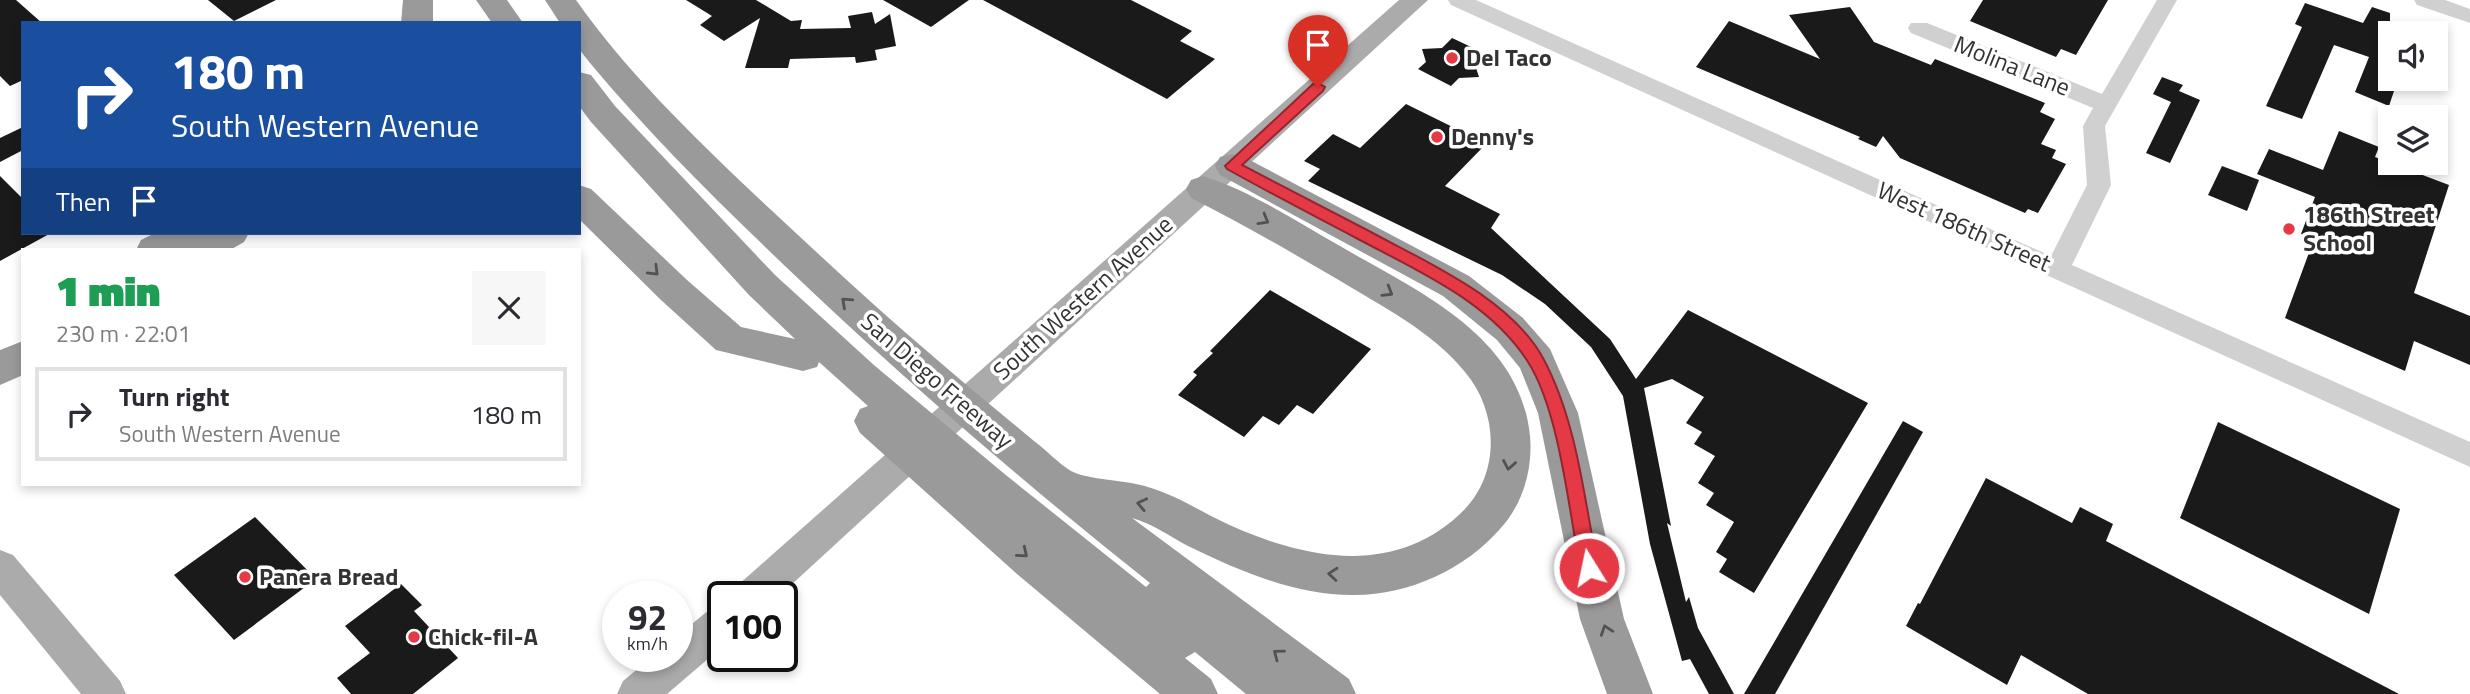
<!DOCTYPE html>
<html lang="en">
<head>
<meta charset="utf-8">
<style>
	:root { --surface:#fff; --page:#f7f7f7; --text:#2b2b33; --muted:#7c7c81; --line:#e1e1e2 }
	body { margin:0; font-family:"Titillium Web",sans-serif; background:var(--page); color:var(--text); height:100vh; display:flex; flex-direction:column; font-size:26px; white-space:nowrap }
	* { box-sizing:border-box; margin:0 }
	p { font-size:23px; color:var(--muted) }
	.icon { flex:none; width:38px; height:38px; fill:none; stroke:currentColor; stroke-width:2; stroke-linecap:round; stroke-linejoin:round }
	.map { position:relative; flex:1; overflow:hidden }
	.side { position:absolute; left:21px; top:248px; width:560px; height:238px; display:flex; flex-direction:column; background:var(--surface); border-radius:0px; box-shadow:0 4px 10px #0003 }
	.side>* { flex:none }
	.banner { position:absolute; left:21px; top:21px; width:560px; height:214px; border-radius:0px; box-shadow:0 4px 10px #0003; background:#1a4fa0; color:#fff; overflow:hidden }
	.fabs { position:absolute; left:2378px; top:21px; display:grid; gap:14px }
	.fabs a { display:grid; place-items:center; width:70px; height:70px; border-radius:0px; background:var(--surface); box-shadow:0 4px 10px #0003; font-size:35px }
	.speed { position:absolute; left:602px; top:581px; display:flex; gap:14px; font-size:35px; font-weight:700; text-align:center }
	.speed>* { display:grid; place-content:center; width:91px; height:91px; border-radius:50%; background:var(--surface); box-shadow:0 4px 10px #0003; line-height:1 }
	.speed small { font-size:18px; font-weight:400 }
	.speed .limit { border:4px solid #111; border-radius:10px; background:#fff; color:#111 }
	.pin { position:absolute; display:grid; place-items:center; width:60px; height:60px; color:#fff; margin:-72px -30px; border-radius:50% 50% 50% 0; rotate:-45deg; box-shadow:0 0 7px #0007 }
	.pin .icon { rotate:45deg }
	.me { position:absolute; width:77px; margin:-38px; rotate:350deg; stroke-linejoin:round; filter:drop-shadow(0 0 5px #0008) }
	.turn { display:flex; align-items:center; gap:24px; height:147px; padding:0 35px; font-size:32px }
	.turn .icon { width:91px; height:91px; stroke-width:2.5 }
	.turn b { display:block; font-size:49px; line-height:60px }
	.then { display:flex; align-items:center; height:66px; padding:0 35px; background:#0003; gap:14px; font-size:26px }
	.round { display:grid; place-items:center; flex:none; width:74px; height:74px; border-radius:0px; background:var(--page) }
	.summary { display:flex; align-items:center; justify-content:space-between; height:119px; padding:0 35px }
	h1 { font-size:42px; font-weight:800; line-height:52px; color:#1e9e55 }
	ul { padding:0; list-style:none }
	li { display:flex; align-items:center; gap:21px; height:94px; margin:0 14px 10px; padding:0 21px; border:4px solid var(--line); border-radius:0px }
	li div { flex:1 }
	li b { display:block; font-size:26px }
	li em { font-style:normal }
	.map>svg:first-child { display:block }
</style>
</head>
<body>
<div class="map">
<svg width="2470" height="694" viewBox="0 0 2470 694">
	<rect width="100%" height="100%" fill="#fff"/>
	<g fill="#1a1a1a">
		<path d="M 0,0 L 16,0 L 42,23 L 23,23 L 23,80 L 10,86 L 0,76 Z"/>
		<path d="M 208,0 L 276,0 L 234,21 Z"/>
		<path d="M 686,0 L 756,0 L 791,21 L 802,20 L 800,29 L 851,28 L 848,16 L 872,12 L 875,24 L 890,14 L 896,46 L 875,50 L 877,60 L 856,63 L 855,57 L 790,59 L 788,68 L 745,68 L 760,18 L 724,41 L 700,25 L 712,16 Z"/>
		<path d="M 883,0 L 969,0 L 931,27 Z"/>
		<path d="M 983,0 L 1131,0 L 1192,31 L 1180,41 L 1215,59 L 1167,99 Z"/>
		<path d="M 1983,0 L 2108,0 L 2076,55 L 2061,49 L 2056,57 L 1970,21 Z"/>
		<path d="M 2305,3 L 2363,23 L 2372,7 L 2390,13 L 2390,79 L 2398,79 L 2389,106 L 2355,92 L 2369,57 L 2334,45 L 2302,119 L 2266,106 L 2302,27 L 2295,24 Z"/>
		<path d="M 1850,7 L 1874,42 L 1931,65 L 1935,59 L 2045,103 L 2040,112 L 2055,119 L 2041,144 L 2056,150 L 2052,158 L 2066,164 L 2038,213 L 2028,209 L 2025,213 L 1900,158 L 1883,136 L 1876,147 L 1858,139 L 1860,137 L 1696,67 L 1729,21 L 1820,59 L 1789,15 Z"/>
		<path d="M 1452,38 L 1484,53 L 1474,62 L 1479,77 L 1459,78 L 1451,86 L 1418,69 L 1426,62 L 1422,49 L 1442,48 Z"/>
		<path d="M 2162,77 L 2183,85 L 2179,91 L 2200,100 L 2170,163 L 2146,153 L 2171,102 L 2153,94 Z"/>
		<path d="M 1406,104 L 1479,140 L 1476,144 L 1483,147 L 1445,186 L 1500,214 L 1491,228 L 1610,339 L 1636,379 L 1688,310 L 1868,403 L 1754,593 L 1719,572 L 1727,559 L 1716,552 L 1734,522 L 1706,505 L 1714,493 L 1698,483 L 1715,456 L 1694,444 L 1702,432 L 1686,423 L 1704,397 L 1672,379 L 1644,388 L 1671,526 L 1667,523 L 1686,602 L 1689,597 L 1698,628 L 1734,694 L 1709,694 L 1690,659 L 1682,661 L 1650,544 L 1623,396 L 1591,347 L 1545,304 L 1502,275 L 1308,181 L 1320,169 L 1304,161 L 1333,134 L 1360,148 Z"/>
		<path d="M 23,127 L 23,150 L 0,162 L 0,138 Z"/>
		<path d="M 2339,131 L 2379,147 L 2375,157 L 2449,185 L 2414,293 L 2470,316 L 2470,365 L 2414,341 L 2405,371 L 2285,318 L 2314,239 L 2301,234 L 2315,197 L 2257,174 L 2269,149 L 2323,170 Z"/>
		<path d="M 2222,166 L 2259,180 L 2247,211 L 2208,195 Z"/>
		<path d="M 0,176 L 23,199 L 23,233 L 51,233 L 0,261 Z"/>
		<path d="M 1270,290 L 1371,349 L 1313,414 L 1297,405 L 1279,425 L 1263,416 L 1244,437 L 1178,395 L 1197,375 L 1193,372 L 1213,353 L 1210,351 Z"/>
		<path d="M 1903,421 L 1923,432 L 1775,694 L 1744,694 Z"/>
		<path d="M 2218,422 L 2400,509 L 2369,614 L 2180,518 Z"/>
		<path d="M 1986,478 L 2072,523 L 2080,507 L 2113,524 L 2106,541 L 2399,694 L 2088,694 L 2021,655 L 2007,685 L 1906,626 L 1918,603 L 1920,604 Z"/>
		<path d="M 255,517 L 316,579 L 234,640 L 174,575 Z"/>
		<path d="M 401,584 L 422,605 L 414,611 L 458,658 L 413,694 L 351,694 L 337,678 L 370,653 L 345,626 Z"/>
	</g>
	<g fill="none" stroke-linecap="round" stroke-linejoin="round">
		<g fill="#d0d0d0" fill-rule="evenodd">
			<path d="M 1448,0 L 1476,0 L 2051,256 L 2087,185 L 2083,126 L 2093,108 L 1911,33 L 1908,28 L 1911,23 L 1927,23 L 2102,94 L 2157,0 L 2177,0 L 2105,126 L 2111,185 L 2072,265 L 2470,442 L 2470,467 L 1451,5 Z"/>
			<path d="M 2414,0 L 2445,0 L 2470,9 L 2470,23 L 2417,5 Z"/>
		</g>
		<g fill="#ababab" fill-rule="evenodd">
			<path d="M 1399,0 L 1428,0 L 778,597 L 732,597 L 738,585 Z"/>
			<path d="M 0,550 L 13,555 L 120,681 L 126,694 L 81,694 L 0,595 Z"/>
			<path d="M 723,604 L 723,646 L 667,694 L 617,694 L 623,681 L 653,656 L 677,656 L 677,636 L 709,610 Z"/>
		</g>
		<g fill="#9a9a9a" fill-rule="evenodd">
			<path d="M 403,0 L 433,0 L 433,23 L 401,23 Z"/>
			<path d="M 476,0 L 507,0 L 523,23 L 492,23 Z"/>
			<path d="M 545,0 L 576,0 C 626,71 690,133 753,193 C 815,251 877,309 942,364 C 972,390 1003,415 1034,441 C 1046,450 1058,463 1071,471 C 1087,480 1128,480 1148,487 C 1172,494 1192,506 1213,517 C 1251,536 1292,551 1334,555 C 1383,560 1430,545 1464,510 C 1501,472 1498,411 1465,372 C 1432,331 1381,306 1337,279 C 1289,251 1241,223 1191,198 L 1186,189 L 1191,180 L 1203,176 C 1251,191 1297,222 1340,246 C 1417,291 1520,335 1530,436 C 1533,469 1523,504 1500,529 C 1465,569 1409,595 1355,595 C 1298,596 1239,571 1188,546 C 1169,536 1153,524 1132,518 L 1349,679 L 1356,694 L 1246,694 L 1195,652 L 1185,658 L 1211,679 L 1218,694 L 1160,694 L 1017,574 L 860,433 L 854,421 L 860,409 L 868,406 L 819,362 L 817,367 L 803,371 L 716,350 L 661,300 L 579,219 L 579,185 L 591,189 L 687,280 L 741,327 L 795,339 L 749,295 L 591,122 L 579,106 L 579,72 L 591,75 L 615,106 L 775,275 L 875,366 L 1007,476 L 1146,587 L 1150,583 C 1024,483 902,378 785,266 C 717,201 650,135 590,63 L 579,49 L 579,23 L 560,23 Z"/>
			<path d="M 1232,154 L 1244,157 L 1469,276 L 1523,318 L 1550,349 L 1578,413 L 1624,619 L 1653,694 L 1607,694 L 1580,619 L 1538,413 L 1520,368 L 1497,340 L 1443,296 L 1220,175 L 1215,166 L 1220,157 Z"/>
			<path d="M 155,233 L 249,233 L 244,242 L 230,250 L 136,250 L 141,240 Z"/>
			<path d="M 23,341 L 23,375 L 0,385 L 0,350 Z"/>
		</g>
	</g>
	<defs><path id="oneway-chevron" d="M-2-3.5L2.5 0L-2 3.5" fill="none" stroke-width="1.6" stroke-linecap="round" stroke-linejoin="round" transform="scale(1.75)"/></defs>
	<g stroke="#525252">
		<use href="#oneway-chevron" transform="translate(1264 220) rotate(30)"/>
		<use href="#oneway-chevron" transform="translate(654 271) rotate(45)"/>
		<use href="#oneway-chevron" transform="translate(1388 292) rotate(31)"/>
		<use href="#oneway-chevron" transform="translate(846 302) rotate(-138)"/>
		<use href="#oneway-chevron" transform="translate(1509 465) rotate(100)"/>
		<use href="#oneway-chevron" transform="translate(1142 504) rotate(-168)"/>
		<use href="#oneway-chevron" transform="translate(1023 553) rotate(40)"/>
		<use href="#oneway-chevron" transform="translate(1333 574) rotate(-175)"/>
		<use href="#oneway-chevron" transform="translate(1606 630) rotate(-109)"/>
		<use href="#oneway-chevron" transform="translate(1278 654) rotate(-143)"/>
	</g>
	<path fill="#e63946" stroke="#96252e" stroke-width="2" d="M 1318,83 L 1325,87 L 1323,91 L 1242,165 C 1284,187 1326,209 1369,231 C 1426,262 1510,298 1543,358 C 1577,421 1584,498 1598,568 L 1595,573 L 1589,576 L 1582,573 L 1580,568 C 1569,510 1559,410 1528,362 C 1490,302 1418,271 1358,239 C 1314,216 1270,193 1227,169 L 1225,166 L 1313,84 Z"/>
	<g fill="#e63946" stroke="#fff" stroke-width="2.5">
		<circle cx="1452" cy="58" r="7"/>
		<circle cx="1437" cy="137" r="7"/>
		<circle cx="2289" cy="229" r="7"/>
		<circle cx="245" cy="577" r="7"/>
		<circle cx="414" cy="637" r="7"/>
	</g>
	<g text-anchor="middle" stroke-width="7" stroke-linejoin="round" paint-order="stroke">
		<g font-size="24" font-weight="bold" fill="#333" stroke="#fff" text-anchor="start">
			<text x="1466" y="66">Del Taco</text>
			<text x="1451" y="145">Denny's</text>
			<text x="2303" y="223">186th Street<tspan x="2303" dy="28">School</tspan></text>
			<text x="259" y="585">Panera Bread</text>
			<text x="428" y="645">Chick-fil-A</text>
		</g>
		<g font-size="24" fill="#333" stroke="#fff">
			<text transform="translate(2012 66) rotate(22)" y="8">Molina Lane</text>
			<text transform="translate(1964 227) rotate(24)" y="8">West 186th Street</text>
			<text transform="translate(1083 298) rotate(-42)" y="8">South Western Avenue</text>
			<text transform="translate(937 381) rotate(41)" y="8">San Diego Freeway</text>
		</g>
	</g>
</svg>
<div class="fabs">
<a><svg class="icon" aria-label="sound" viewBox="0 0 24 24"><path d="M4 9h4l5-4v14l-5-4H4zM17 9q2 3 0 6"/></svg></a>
<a><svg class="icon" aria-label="layers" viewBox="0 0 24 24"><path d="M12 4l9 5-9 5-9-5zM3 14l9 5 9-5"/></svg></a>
</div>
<div class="speed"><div>92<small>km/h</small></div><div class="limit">100</div></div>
<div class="pin" style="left:1318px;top:87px;background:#d93025"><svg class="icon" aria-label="arrive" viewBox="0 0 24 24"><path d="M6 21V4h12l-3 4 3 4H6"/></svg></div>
<svg class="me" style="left:1589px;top:568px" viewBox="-20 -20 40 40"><circle r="17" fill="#e63946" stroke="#fff" stroke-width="3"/><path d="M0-11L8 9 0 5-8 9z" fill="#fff"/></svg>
<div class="banner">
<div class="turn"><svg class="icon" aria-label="right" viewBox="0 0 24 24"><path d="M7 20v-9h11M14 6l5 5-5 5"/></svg><div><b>180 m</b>South Western Avenue</div></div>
<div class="then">Then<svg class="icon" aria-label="arrive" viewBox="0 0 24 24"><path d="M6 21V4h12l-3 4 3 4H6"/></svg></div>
</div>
<section class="side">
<div class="summary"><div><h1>1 min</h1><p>230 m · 22:01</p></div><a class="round"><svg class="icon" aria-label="close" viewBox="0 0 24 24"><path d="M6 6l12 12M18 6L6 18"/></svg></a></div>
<ul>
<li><svg class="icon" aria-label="right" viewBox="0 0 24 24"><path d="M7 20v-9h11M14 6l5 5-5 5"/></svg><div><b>Turn right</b><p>South Western Avenue</p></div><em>180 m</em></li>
</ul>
</section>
</div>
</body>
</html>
